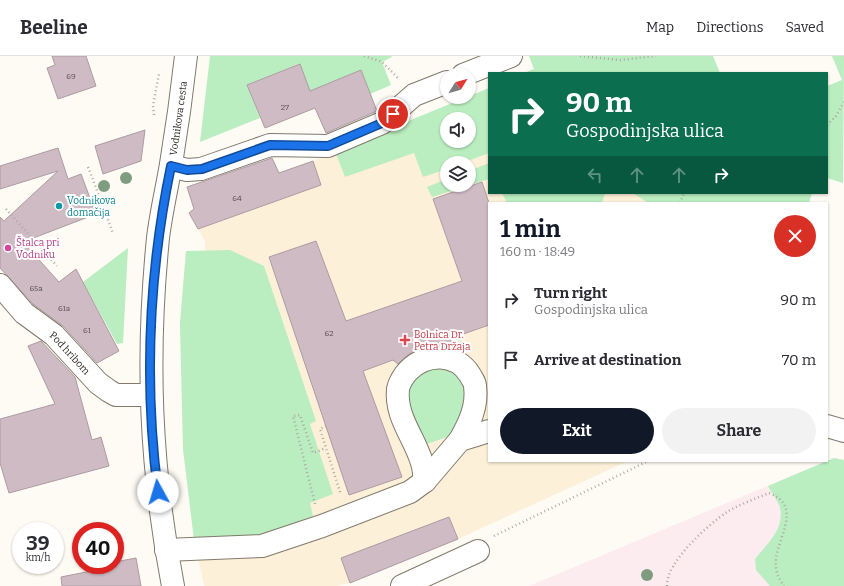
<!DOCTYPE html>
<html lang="en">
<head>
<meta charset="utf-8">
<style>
	:root { --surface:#fff; --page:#f2f2f3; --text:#2b2b33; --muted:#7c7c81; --line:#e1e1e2; --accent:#111827 }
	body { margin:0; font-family:Bitter,serif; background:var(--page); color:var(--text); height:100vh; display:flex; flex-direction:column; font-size:15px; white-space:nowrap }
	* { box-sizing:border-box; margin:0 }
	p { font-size:13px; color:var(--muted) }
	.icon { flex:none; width:22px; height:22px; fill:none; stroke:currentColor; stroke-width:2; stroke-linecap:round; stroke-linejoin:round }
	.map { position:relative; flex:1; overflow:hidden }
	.drawer { position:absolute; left:488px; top:146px; width:340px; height:260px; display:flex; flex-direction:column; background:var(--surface); border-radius:0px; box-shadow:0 1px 3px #0004 }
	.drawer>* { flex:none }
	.hud { position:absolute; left:488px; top:16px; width:340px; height:122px; border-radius:0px; box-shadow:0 1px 3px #0004; background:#0b6e4f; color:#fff; overflow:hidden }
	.needle { width:26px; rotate:53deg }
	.tools { position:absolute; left:440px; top:12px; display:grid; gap:8px }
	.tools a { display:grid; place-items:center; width:36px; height:36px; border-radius:50%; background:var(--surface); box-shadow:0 1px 3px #0004; font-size:20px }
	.speed { position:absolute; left:12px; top:466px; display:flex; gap:8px; font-size:20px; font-weight:700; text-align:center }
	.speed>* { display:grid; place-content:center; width:52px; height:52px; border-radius:50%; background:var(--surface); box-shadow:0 1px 3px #0004; line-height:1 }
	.speed small { font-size:10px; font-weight:400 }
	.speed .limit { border:6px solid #d22; background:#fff; color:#111 }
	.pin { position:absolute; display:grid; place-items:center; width:34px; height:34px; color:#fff; margin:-17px; border:2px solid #fff; border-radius:50%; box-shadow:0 1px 4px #0007 }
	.me { position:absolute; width:44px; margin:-22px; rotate:354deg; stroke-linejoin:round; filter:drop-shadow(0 0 3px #0008) }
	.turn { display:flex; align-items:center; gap:14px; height:84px; padding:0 12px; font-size:18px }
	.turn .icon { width:52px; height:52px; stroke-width:2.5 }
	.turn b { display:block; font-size:28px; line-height:34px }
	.lanes { display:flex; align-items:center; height:38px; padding:0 12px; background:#0003; justify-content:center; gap:20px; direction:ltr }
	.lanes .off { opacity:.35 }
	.round { display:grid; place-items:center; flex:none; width:42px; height:42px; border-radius:21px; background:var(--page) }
	.head { display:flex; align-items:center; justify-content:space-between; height:68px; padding:0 12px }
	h1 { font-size:24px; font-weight:700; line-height:30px; color:var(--accent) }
	.primary-button { display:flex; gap:8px; margin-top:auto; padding:8px 12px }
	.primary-button a { flex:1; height:46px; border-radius:24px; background:var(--accent); color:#fff; font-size:16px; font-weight:700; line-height:46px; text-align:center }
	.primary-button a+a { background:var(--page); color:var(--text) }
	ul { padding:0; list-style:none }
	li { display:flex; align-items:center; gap:12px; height:60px; padding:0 12px }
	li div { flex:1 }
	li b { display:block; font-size:15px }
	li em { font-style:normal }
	header { display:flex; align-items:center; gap:24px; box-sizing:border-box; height:56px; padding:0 20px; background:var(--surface); border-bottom:1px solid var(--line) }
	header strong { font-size:19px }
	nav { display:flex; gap:22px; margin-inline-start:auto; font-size:14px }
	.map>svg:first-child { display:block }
</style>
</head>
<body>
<header>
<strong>Beeline</strong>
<nav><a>Map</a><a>Directions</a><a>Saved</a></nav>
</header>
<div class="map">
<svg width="844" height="530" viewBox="0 0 844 530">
	<rect width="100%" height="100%" fill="#fefbf4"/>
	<path fill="#fdf0d9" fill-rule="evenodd" d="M 489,32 L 489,137 L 766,137 L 762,147 L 489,147 L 489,405 L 628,405 L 458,483 L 350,527 L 336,530 L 204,530 L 196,493 L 183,393 L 180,267 L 186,195 L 205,195 L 205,186 L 198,173 L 321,129 L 313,105 ZM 447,63 L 469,63 L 469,85 L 447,85 ZM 447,107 L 469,107 L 469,129 L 447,129 Z"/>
	<path fill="#fdecef" d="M 834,402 L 844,404 L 844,530 L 529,530 Z"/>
	<g fill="#baedbf" fill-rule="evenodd">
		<path d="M 210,0 L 391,0 L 392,1 L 382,6 L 391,29 L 370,38 L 361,14 L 310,35 L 299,8 L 247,29 L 260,62 L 200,86 Z"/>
		<path d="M 529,0 L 713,0 L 720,17 L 524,17 L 534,13 Z"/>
		<path d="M 832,0 L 844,0 L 843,127 L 827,122 L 827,30 L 842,24 Z"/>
		<path d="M 489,32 L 489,97 L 462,107 L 447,107 L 447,113 L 423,121 L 414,97 L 345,121 L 335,95 ZM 447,63 L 469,63 L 469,85 L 447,85 Z"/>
		<path d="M 489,107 L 489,123 L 432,141 L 427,131 L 447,123 L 447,129 L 469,129 L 469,115 Z"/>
		<path d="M 502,137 L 605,137 L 602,147 L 507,147 Z"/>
		<path d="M 633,137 L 812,137 L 809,147 L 648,147 Z"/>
		<path d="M 128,192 L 123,287 L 117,288 L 83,226 Z"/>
		<path d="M 230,194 L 264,210 L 316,365 L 310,368 L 333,438 L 310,447 L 313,460 L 259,482 L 194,484 L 183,393 L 180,267 L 186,195 Z"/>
		<path d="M 444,310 L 458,316 L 469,337 L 453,379 L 421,390 L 406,338 C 409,316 426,315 444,310 Z"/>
		<path d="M 834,402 L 844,404 L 844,530 L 770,530 L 756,514 L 755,503 C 766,489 785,473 780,452 C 779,446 771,436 768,430 Z"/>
	</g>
	<g fill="#cebbc3" stroke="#ad9ba2">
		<path d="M 52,0 L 86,0 L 96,30 L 58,43 L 47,12 L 55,9 Z"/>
		<path d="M 300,8 L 310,35 L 361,14 L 377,55 L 326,77 L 315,52 L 265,72 L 247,29 Z"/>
		<path d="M 145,74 L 141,105 L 103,118 L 95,90 Z"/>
		<path d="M 58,92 L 68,123 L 81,118 L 96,158 L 23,186 L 59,226 L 76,213 L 119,295 L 97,307 L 63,270 L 33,248 L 0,212 L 0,161 L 4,165 L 58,115 L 0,133 L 0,110 Z"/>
		<path d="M 272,102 L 279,117 L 313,105 L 321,129 L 198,173 L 189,157 L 194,153 L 187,131 Z"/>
		<path d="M 482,126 L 489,147 L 489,269 L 452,282 L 450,290 L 428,290 L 409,298 L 398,308 L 393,304 L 363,315 L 402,421 L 349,439 L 269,201 L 316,185 L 346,265 L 462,225 L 433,143 Z"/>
		<path d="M 41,285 L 75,321 L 92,384 L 101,381 L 109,410 L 9,437 L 0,407 L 0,363 L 55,348 L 28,290 Z"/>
		<path d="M 449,461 L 458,483 L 350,527 L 341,502 Z"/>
		<path d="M 136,502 L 141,530 L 62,530 L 61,521 L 111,511 L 110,509 L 115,509 L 115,506 Z"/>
	</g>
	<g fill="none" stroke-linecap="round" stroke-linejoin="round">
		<g stroke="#81796b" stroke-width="24">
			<g id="minor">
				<path d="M 463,19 L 511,0"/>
				<path d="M 171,110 L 187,114 L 201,113 L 270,89 L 328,90 L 382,67 L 414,39 L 447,26"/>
				<path id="s1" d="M 0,229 L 24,257 L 54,279 L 98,327 L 109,335 L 116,339 L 151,339"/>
				<path d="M 827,370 L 844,375"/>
				<path d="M 425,425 C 424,419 424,413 422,407 C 415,382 395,361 398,333 C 399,327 404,319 408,315 C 426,297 456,296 470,319 C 472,323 475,326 475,330 C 478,350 469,368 460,384"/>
				<path d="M 166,494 L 262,490 L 322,470 L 410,436 L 425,425 L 460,384 L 489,375"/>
				<path id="s2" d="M 173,530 C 150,411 146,302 158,182 C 161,157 167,132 171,108 C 177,72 182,36 186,0"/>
				<path d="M 402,530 L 478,495"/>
			</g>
		</g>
		<g stroke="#aca8a2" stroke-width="2.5" stroke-dasharray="1 3" stroke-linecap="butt">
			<path d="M 364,0 L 382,6 L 398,22"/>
			<path d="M 580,0 L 620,4 L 656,0"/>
			<path d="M 154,59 L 153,50 L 159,18"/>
			<path d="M 827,69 L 836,60 L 844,46"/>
			<path d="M 88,111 L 113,177"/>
			<path d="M 680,147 L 684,137"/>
			<path d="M 6,153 L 57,210"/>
			<path d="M 326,370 L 320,373 L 341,439"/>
			<path d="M 315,448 L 293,360 L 300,359 L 313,397 L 326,392"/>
			<path d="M 494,480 L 648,405"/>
			<path d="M 667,530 C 666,506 708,469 727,456 C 740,448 755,443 769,437 C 806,451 773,486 776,510 C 776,518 780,524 784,530"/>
		</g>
		<use href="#minor" stroke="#fff" stroke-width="22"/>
	</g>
	<g fill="#7f9c81">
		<circle cx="126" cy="122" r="6"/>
		<circle cx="104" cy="130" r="6"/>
		<circle cx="647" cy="519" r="6"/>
	</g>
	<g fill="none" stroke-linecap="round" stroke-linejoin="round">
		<g stroke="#114b97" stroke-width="10">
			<path id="route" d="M 158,436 C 144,328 149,216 171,110 L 187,114 L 202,113 L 270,89 L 328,90 L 382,67 L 393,58"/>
		</g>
		<use href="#route" stroke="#1a73e8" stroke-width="7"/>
	</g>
	<circle fill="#0f9aa8" stroke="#fff" stroke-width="1.5" cx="59" cy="150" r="4"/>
	<circle fill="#d1479c" stroke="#fff" stroke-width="1.5" cx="8" cy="192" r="4"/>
	<path fill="#e0444e" stroke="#fff" stroke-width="1.5" d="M403 278h4v4h4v4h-4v4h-4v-4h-4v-4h4z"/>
	<g text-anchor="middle" stroke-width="4" stroke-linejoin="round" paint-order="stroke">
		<g font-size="8" fill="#564e4c">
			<text x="71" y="23">69</text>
			<text x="285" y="54">27</text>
			<text x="237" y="145">64</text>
			<text x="36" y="235">65a</text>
			<text x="64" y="255">61a</text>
			<text x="87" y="277">61</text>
			<text x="329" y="280">62</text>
		</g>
		<g font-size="10" fill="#2e2a24" stroke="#fff">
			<text dy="4" stroke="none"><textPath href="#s2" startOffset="471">Vodnikova cesta</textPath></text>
			<text dy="4" stroke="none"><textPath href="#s1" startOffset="98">Pod hribom</textPath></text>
		</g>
		<g font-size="10" fill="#0d838f" stroke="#fff" text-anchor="start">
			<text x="67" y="148">Vodnikova<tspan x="67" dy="12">domačija</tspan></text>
		</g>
		<g font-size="10" fill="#b23c85" stroke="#fff" text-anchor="start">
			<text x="16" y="190">Štalca pri<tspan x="16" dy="12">Vodniku</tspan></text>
		</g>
		<g font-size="10" fill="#be3a42" stroke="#fff" text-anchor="start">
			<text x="414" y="282">Bolnica Dr.<tspan x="414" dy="12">Petra Držaja</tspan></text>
		</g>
	</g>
</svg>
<div class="tools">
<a><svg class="needle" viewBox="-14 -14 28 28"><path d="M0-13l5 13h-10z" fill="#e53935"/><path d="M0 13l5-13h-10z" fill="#7c7c81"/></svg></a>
<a><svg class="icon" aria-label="sound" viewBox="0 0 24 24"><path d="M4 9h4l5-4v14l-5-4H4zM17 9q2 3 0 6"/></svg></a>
<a><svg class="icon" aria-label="layers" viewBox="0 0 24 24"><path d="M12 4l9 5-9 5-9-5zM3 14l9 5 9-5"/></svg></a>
</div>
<div class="speed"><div>39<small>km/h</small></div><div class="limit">40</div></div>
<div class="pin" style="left:393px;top:58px;background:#d93025"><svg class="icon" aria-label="arrive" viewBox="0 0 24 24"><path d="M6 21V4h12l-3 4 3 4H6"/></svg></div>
<svg class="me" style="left:158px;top:436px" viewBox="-20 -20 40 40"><circle r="19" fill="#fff"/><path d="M0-13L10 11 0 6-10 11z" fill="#1a73e8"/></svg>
<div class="hud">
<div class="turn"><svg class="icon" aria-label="right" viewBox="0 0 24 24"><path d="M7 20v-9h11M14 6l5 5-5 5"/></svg><div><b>90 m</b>Gospodinjska ulica</div></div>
<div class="lanes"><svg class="icon off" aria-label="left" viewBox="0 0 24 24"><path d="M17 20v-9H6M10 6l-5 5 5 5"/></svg><svg class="icon off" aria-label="ahead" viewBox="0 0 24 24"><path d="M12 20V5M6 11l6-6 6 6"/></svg><svg class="icon off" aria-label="ahead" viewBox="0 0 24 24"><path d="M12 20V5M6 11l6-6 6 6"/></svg><svg class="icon" aria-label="right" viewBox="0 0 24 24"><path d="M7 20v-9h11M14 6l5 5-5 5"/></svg></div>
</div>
<section class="drawer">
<div class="head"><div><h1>1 min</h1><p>160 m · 18:49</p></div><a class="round" style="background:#d93025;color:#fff"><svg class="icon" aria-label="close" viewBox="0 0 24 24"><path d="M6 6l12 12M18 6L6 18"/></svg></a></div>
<ul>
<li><svg class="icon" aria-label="right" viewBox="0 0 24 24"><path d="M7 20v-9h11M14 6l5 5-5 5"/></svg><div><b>Turn right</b><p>Gospodinjska ulica</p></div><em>90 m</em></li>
<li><svg class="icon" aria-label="arrive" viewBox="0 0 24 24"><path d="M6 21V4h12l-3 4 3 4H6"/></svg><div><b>Arrive at destination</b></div><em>70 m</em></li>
</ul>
<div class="primary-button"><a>Exit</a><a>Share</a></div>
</section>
</div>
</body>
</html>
